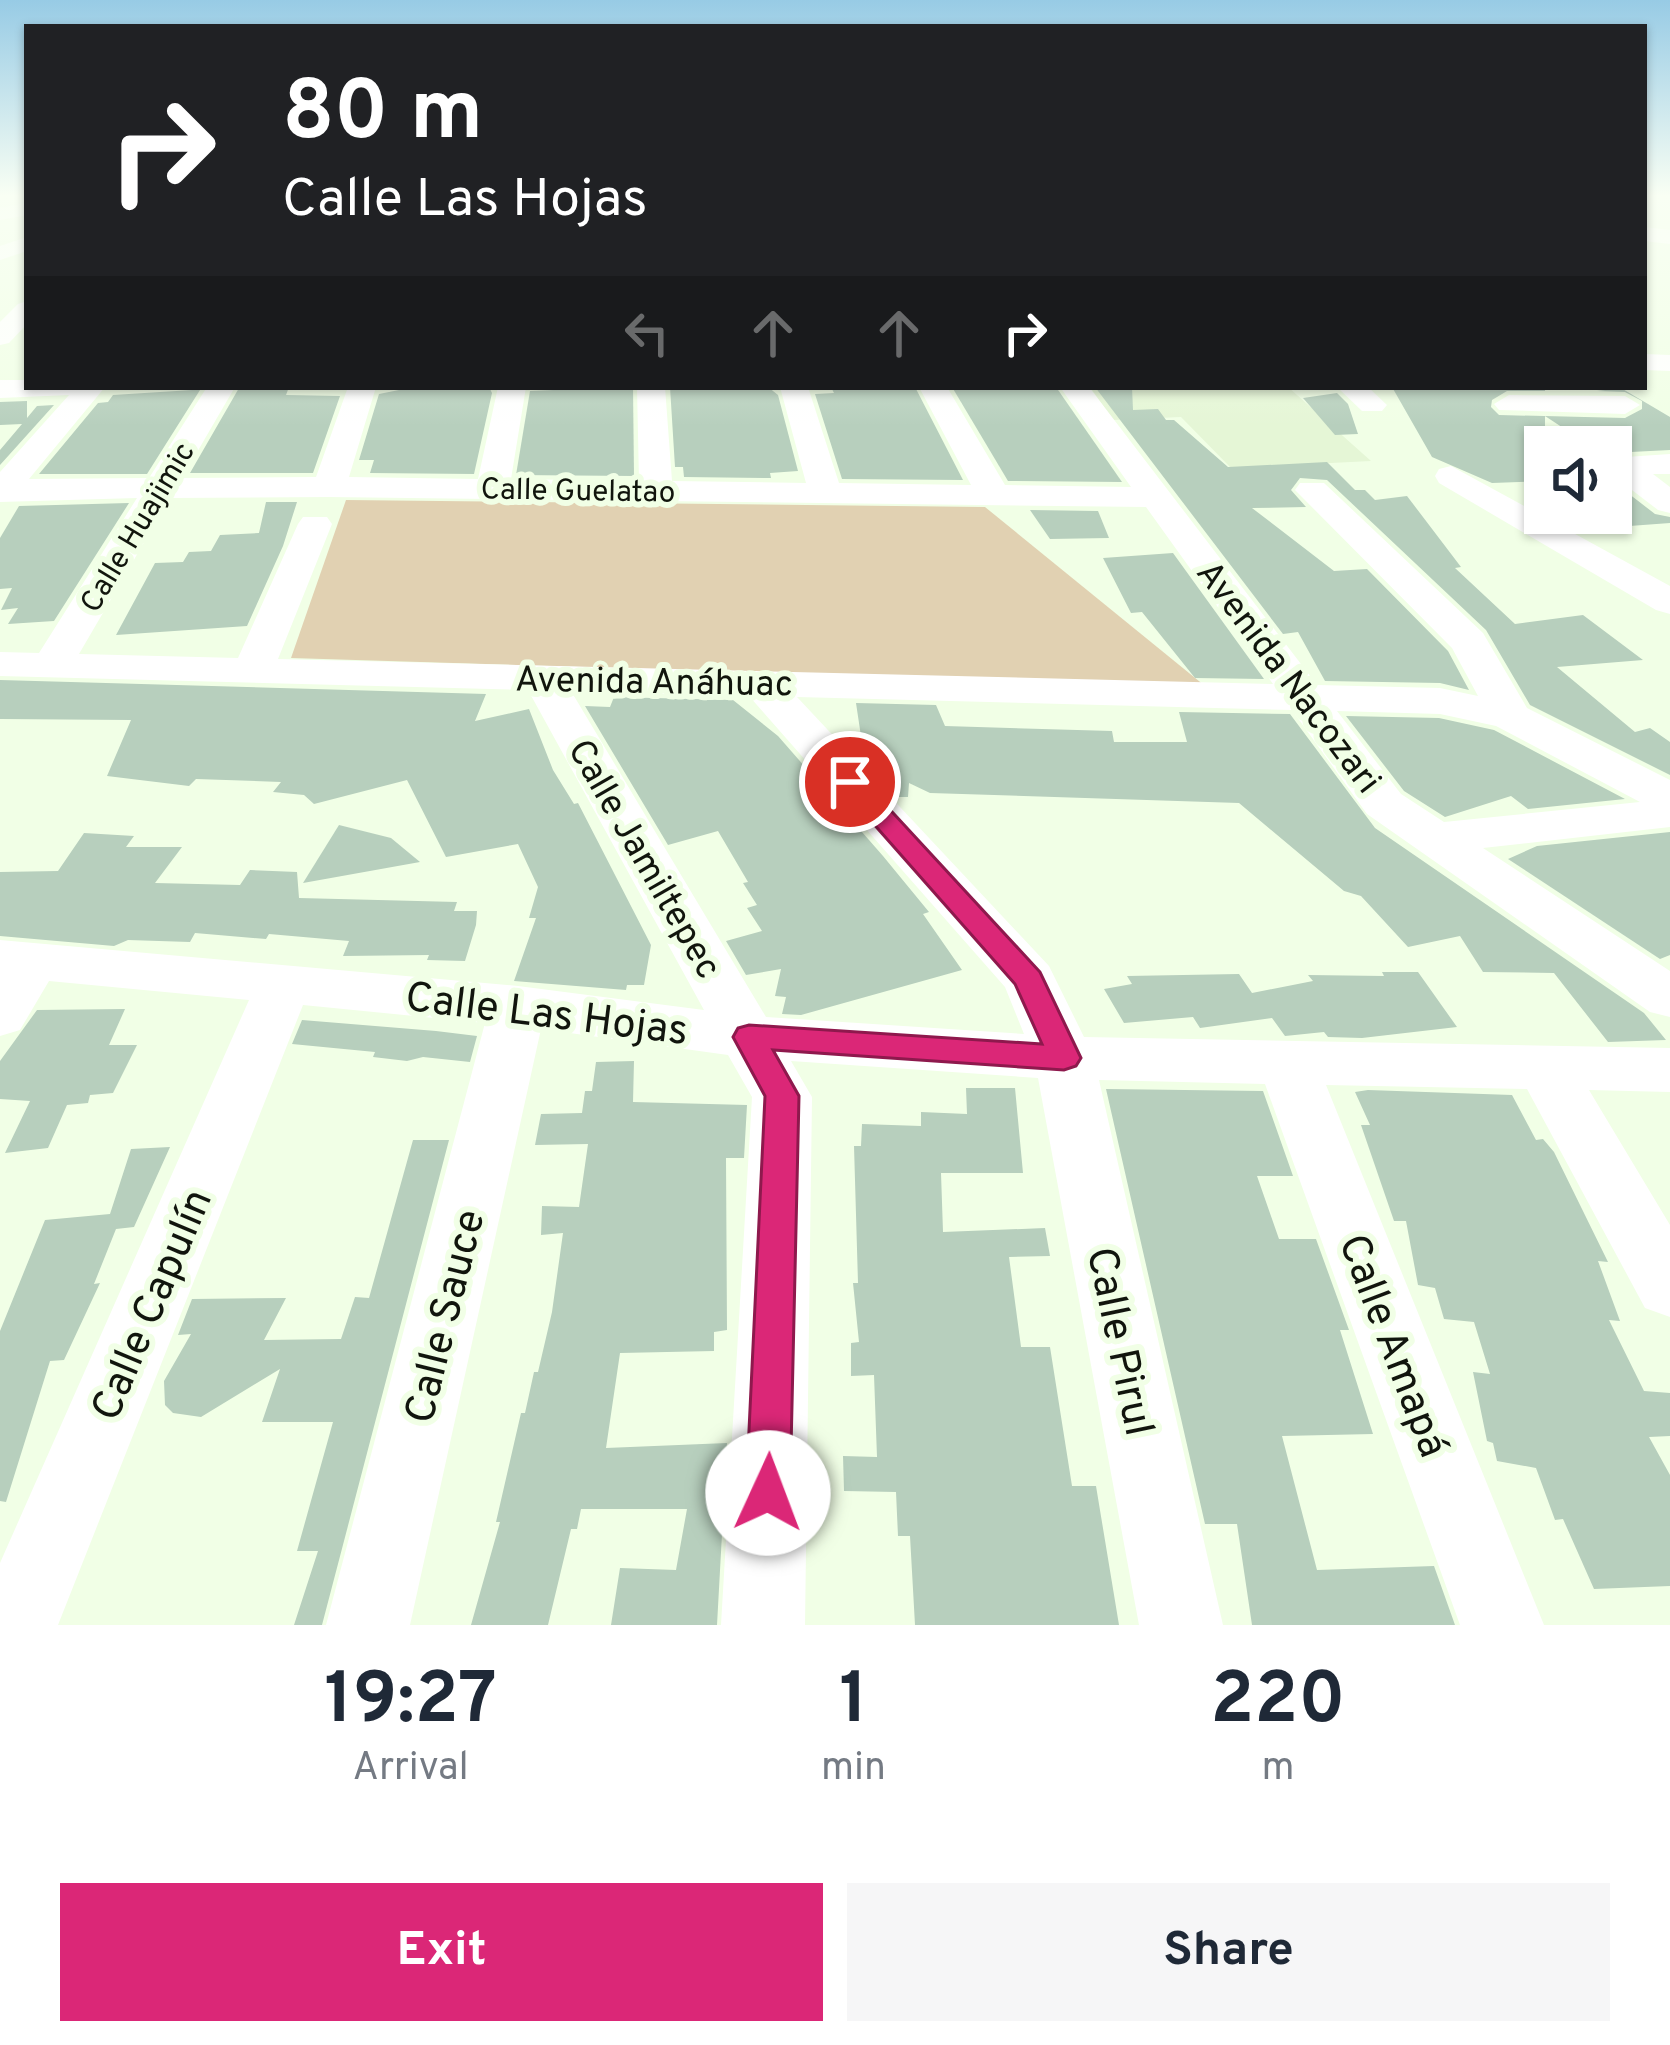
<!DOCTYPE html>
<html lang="en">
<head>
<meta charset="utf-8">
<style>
	:root { --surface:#fff; --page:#f6f6f7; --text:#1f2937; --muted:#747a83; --accent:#db2777 }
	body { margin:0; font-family:Overpass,sans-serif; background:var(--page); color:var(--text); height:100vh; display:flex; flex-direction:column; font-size:45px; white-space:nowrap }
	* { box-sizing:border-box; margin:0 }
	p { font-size:39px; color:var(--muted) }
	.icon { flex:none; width:66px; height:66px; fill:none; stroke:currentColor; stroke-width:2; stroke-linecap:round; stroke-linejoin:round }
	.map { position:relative; height:1625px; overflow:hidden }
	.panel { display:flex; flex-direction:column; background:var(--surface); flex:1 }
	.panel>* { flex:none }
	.hud { position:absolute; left:24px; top:24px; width:1623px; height:366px; border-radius:0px; box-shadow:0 3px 9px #0004; background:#202124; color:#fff; overflow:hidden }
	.controls { position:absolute; left:1524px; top:426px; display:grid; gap:24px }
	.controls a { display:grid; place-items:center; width:108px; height:108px; border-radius:0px; background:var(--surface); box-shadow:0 3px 9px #0004; font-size:60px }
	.pin { position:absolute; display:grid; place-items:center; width:102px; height:102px; color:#fff; margin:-51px; border:6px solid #fff; border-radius:50%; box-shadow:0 3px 12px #0007 }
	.me { position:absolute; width:132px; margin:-66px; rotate:2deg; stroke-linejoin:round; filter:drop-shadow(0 0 9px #0008) }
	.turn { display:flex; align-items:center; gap:42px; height:252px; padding:0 60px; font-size:54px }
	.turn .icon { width:156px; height:156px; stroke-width:2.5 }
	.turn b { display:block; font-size:84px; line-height:102px }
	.lanes { display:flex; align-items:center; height:114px; padding:0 60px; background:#0003; justify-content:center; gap:60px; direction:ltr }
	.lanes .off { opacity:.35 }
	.eta { display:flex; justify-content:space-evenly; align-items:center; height:204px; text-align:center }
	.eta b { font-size:72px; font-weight:700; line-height:84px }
	.primary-button { display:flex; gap:24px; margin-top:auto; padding:24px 60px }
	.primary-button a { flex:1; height:138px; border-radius:0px; background:var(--accent); color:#fff; font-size:48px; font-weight:700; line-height:138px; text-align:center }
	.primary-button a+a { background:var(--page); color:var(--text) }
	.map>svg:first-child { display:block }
</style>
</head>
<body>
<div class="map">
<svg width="1670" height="1625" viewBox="0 0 1670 1625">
	<rect width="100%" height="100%" fill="#f1ffe6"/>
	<path fill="#e5f6d6" d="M 1090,387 L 1288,387 L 1371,461 L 1231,468 L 1181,417 L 1113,420 Z"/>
	<path fill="#e1d1b2" d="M 346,500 L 985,507 L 1205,686 L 291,658 Z"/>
	<g fill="#b7cfbd">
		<path d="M 289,387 L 286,395 L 340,396 L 313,473 L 190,473 L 239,388 Z"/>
		<path d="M 489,387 L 492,393 L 474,474 L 370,473 L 374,460 L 359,460 L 379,394 L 404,389 Z"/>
		<path d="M 624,387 L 633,387 L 634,476 L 516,475 L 530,391 Z"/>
		<path d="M 670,387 L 768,387 L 778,395 L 798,471 L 770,473 L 771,478 L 684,477 L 683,467 L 675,467 Z"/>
		<path d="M 831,387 L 915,387 L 963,480 L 842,479 L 815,394 L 834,393 Z"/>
		<path d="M 952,387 L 1056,387 L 1122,482 L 1008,481 Z"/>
		<path d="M 1095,387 L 1132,387 L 1133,410 L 1158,409 L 1166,420 L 1174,420 L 1228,467 L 1327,462 L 1355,490 L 1365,490 L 1375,500 L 1407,496 L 1461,567 L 1455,568 L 1515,624 L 1583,615 L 1643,660 L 1557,667 L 1635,732 L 1650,728 L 1670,742 L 1670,775 L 1530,705 L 1486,630 L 1327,480 L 1300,478 L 1291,490 L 1306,507 L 1252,508 L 1334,571 L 1367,569 L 1448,651 L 1469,690 L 1440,683 L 1325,681 L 1298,632 L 1283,634 Z"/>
		<path d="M 1392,387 L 1545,387 L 1545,391 L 1507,391 L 1492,400 L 1491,407 L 1499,415 L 1625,418 L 1642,409 L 1642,401 L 1625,392 L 1597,391 L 1621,388 L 1670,417 L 1670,450 L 1611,453 L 1611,438 L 1583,441 L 1545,416 L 1545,481 L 1492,483 L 1432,457 Z"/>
		<path d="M 192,390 L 200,390 L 147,474 L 39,474 L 98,403 L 108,402 L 113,395 Z"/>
		<path d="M 1337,393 L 1348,404 L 1358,434 L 1335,435 L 1303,398 Z"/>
		<path d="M 27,401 L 27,418 L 37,406 L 54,405 L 0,465 L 0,450 L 22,424 L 0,425 L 0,402 Z"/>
		<path d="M 1611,480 L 1655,514 L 1670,517 L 1670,523 L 1616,527 L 1598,513 L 1611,513 Z"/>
		<path d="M 266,502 L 297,502 L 283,546 L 247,626 L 116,635 L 155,563 L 183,562 L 189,552 L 211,551 L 220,535 L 259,533 Z"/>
		<path d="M 129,503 L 54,621 L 8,624 L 18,608 L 1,610 L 12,588 L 0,589 L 0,538 L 19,506 Z"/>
		<path d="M 1030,510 L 1098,511 L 1109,538 L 1050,539 Z"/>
		<path d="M 1173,553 L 1264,679 L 1195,678 L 1142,612 L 1131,613 L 1103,558 Z"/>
		<path d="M 0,680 L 486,694 L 475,721 L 529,709 L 553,770 L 574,804 L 578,803 L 651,945 L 644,985 L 627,985 L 626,990 L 514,981 L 536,918 L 529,918 L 538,887 L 518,844 L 446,857 L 407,780 L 314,804 L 304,795 L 273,792 L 281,782 L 196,779 L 189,786 L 107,776 L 131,720 L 0,719 Z"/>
		<path d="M 614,697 L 733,700 L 778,736 L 883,856 L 929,912 L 923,914 L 962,970 L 801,1015 L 782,1014 L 786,997 L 775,996 L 781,969 L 746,975 L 726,941 L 762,931 L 747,908 L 757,905 L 743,883 L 748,882 L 718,831 L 668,845 L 585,706 L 610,707 Z"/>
		<path d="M 856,703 L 936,705 L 945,726 L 1112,731 L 1114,742 L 1187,742 L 1179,712 L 1290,714 L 1375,828 L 1644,1013 L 1666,1040 L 1608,1042 L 1554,973 L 1483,972 L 1460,936 L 1408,947 L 1361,896 L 1344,891 L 1239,803 L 930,793 L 909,783 L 908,797 L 897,797 L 865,763 Z"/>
		<path d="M 1346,716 L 1439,718 L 1494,730 L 1625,799 L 1528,809 L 1511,796 L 1445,817 L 1404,791 Z"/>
		<path d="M 339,825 L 391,838 L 420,862 L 303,883 Z"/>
		<path d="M 1670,832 L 1670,955 L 1660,959 L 1508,859 L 1537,846 Z"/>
		<path d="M 84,833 L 134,836 L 126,847 L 182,847 L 155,883 L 240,885 L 250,870 L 297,872 L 299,898 L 457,902 L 454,911 L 477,911 L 476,925 L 465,961 L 427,960 L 429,955 L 343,956 L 349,941 L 269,934 L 266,939 L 195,933 L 190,942 L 128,940 L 114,946 L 0,936 L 0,872 L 58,871 Z"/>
		<path d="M 1382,972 L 1418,972 L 1457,1027 L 1362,1038 L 1328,1037 L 1324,1032 L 1285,1036 L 1272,1018 L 1200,1028 L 1193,1017 L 1124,1023 L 1104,989 L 1132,984 L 1127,976 L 1239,974 L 1252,993 L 1313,981 L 1308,975 L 1384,976 Z"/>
		<path d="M 125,1009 L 109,1045 L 137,1045 L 113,1093 L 90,1095 L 88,1103 L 67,1105 L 48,1148 L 5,1153 L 30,1101 L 0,1099 L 0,1061 L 37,1010 Z"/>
		<path d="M 302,1020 L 436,1031 L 477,1036 L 470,1062 L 423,1057 L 407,1061 L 373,1057 L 375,1052 L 292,1044 Z"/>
		<path d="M 634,1061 L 633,1102 L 747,1105 L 744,1158 L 726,1158 L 727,1330 L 714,1332 L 714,1351 L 620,1353 L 606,1448 L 727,1443 L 717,1625 L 611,1625 L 620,1568 L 676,1570 L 687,1509 L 581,1509 L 577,1529 L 571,1529 L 548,1625 L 471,1625 L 500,1522 L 496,1522 L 521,1413 L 525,1413 L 534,1372 L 538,1372 L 552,1312 L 563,1233 L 541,1235 L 542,1206 L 579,1207 L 588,1144 L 535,1145 L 541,1114 L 582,1113 L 585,1091 L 592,1091 L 596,1062 Z"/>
		<path d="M 966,1088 L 1015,1088 L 1023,1173 L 941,1173 L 943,1232 L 1045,1228 L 1050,1256 L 1009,1257 L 1021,1347 L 1050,1347 L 1072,1486 L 1096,1486 L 1119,1625 L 915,1625 L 910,1536 L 898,1536 L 896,1492 L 844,1491 L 843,1456 L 877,1457 L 874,1375 L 851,1376 L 851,1343 L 859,1342 L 853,1283 L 858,1283 L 854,1146 L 861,1146 L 862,1124 L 921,1126 L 921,1112 L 967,1114 Z"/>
		<path d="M 1106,1089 L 1263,1091 L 1293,1176 L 1257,1176 L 1279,1239 L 1316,1239 L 1349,1330 L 1340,1330 L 1373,1434 L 1282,1436 L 1317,1570 L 1434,1566 L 1455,1625 L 1252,1625 L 1237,1524 L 1205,1524 Z"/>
		<path d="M 1368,1090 L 1512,1095 L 1536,1140 L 1543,1139 L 1554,1152 L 1608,1262 L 1598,1261 L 1620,1321 L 1609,1320 L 1644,1391 L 1670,1393 L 1670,1436 L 1649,1437 L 1670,1475 L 1670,1586 L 1594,1589 L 1563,1519 L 1555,1520 L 1536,1468 L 1497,1461 L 1493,1443 L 1487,1441 L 1473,1372 L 1490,1374 L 1474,1322 L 1444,1319 L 1435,1288 L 1418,1285 L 1406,1221 L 1394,1221 L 1361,1125 L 1370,1125 L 1355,1092 Z"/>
		<path d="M 413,1140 L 449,1140 L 322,1625 L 294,1625 L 318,1551 L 297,1551 L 333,1422 L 262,1422 L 280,1369 L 201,1417 L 173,1413 L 165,1405 L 164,1381 L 191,1334 L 178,1335 L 192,1299 L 286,1298 L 264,1340 L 341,1339 L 355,1297 L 369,1298 Z"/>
		<path d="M 170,1147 L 134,1227 L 116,1229 L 94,1284 L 100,1283 L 64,1360 L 50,1361 L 6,1502 L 0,1501 L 0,1331 L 45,1220 L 110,1214 L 131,1149 Z"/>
	</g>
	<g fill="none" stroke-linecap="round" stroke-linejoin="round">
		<g fill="#fff" fill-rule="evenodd">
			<path d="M 27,203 L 27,215 L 0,220 L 0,208 Z"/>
			<path d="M 1644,227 L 1670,230 L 1670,244 L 1644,241 Z"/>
			<path d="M 27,237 L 27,251 L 0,260 L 0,246 Z"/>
			<path d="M 27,301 L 27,324 L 9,343 L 0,345 L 0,322 L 18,304 Z"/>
			<path d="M 1644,354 L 1670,355 L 1670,371 L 1644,370 Z"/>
			<path d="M 0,380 L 27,380 L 27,387 L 105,387 L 29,479 L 149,478 L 207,387 L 235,387 L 182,478 L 316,477 L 348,387 L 376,387 L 349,477 L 478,479 L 498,387 L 526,387 L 511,479 L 639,481 L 637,387 L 665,387 L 672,481 L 806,483 L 780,387 L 808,387 L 839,483 L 971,485 L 919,387 L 947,387 L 1005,485 L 1131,487 L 1060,387 L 1089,387 L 1317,685 L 1440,688 L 1478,696 L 1452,648 L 1295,490 L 1300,483 L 1324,483 L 1483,633 L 1527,708 L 1670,780 L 1670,827 L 1483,848 L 1670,971 L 1670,1017 L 1650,1012 L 1367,814 L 1292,710 L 797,697 L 1049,966 L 1084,1037 L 1670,1048 L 1670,1092 L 1589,1090 L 1670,1225 L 1670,1317 L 1645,1308 L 1527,1089 L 1326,1085 L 1544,1625 L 1460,1625 L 1265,1084 L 1099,1080 L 1223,1625 L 1139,1625 L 1038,1078 L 791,1061 L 812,1097 L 805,1625 L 721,1625 L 752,1097 L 728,1055 L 541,1029 L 410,1625 L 326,1625 L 485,1023 L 303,1005 L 58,1625 L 0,1625 L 0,1563 L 249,1000 L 49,981 L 20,1030 L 0,1036 L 0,940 L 518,986 L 704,1010 L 528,690 L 0,676 L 0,652 L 39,653 L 137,498 L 0,502 L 0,472 L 69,395 L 0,398 ZM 329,497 L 1146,507 L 1273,684 L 278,659 L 332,524 L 327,517 L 303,517 L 298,524 L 238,658 L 79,654 L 170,498 ZM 571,691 L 749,696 L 1005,987 L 1024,1034 L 766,1017 ZM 1337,711 L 1440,714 L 1496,726 L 1640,802 L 1444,822 L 1401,794 Z"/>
			<path d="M 1337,387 L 1368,387 L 1387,405 L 1382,411 L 1362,411 Z"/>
			<path d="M 1509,395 L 1625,396 L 1640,405 L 1625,414 L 1499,410 L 1494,404 Z"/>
			<path d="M 1670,454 L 1670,474 L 1653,474 L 1670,487 L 1670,513 L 1658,510 L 1611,474 L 1611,458 Z"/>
			<path d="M 1451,466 L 1670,586 L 1670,614 L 1656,610 L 1439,483 L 1435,476 L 1439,469 Z"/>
		</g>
	</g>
	<linearGradient id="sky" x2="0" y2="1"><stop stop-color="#97cbe5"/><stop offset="0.46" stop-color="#f9fff4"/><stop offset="1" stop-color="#f9fff4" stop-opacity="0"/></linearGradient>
	<rect width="1670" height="426" fill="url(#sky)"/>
	<path fill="#db2777" stroke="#8e194d" stroke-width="3" d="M 850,774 L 859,776 L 1040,972 L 1081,1058 L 1076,1066 L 1064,1070 L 773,1050 L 799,1096 L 790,1493 L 784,1508 L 768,1514 L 752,1508 L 746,1493 L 765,1096 L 733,1037 L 738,1028 L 749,1025 L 1042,1044 L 1015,984 L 841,787 L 837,782 Z"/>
	<g text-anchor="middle" stroke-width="12" stroke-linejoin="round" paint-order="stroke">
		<g font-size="30" fill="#11150d" stroke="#f1ffe6">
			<text transform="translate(578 490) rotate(1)" y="10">Calle Guelatao</text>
			<text transform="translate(137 527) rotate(-59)" y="10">Calle Huajimic</text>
		</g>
		<g font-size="36" fill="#11150d" stroke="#f1ffe6">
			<text transform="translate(1290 676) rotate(53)" y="13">Avenida Nacozari</text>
			<text transform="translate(654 680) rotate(1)" y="13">Avenida Anáhuac</text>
			<text transform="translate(646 858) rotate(60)" y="13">Calle Jamiltepec</text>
		</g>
		<g font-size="42" fill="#11150d" stroke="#f1ffe6">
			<text transform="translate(547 1012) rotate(7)" y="15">Calle Las Hojas</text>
			<text transform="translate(150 1304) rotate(-67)" y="15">Calle Capulín</text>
			<text transform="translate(443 1316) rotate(-76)" y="15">Calle Sauce</text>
			<text transform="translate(1122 1341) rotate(78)" y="15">Calle Pirul</text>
			<text transform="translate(1395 1345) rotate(69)" y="15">Calle Amapá</text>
		</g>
	</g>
</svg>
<div class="controls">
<a><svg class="icon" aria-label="sound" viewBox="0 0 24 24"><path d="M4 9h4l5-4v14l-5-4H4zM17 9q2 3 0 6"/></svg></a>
</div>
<div class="pin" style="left:850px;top:782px;background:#d93025"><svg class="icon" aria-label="arrive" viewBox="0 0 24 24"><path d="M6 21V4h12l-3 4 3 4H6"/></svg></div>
<svg class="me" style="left:768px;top:1493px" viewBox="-20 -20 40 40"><circle r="19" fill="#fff"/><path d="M0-13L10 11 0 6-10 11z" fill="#db2777"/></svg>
<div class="hud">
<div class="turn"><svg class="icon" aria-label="right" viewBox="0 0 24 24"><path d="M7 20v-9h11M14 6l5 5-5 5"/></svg><div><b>80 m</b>Calle Las Hojas</div></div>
<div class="lanes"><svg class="icon off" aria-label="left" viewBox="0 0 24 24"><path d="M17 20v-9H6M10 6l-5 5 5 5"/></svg><svg class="icon off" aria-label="ahead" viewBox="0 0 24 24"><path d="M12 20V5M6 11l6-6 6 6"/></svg><svg class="icon off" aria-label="ahead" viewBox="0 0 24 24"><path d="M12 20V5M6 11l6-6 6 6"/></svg><svg class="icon" aria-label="right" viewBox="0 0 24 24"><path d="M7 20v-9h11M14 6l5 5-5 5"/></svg></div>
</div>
</div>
<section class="panel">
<div class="eta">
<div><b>19:27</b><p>Arrival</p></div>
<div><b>1</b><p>min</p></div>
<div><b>220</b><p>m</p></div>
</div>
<div class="primary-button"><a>Exit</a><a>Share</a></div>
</section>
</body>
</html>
